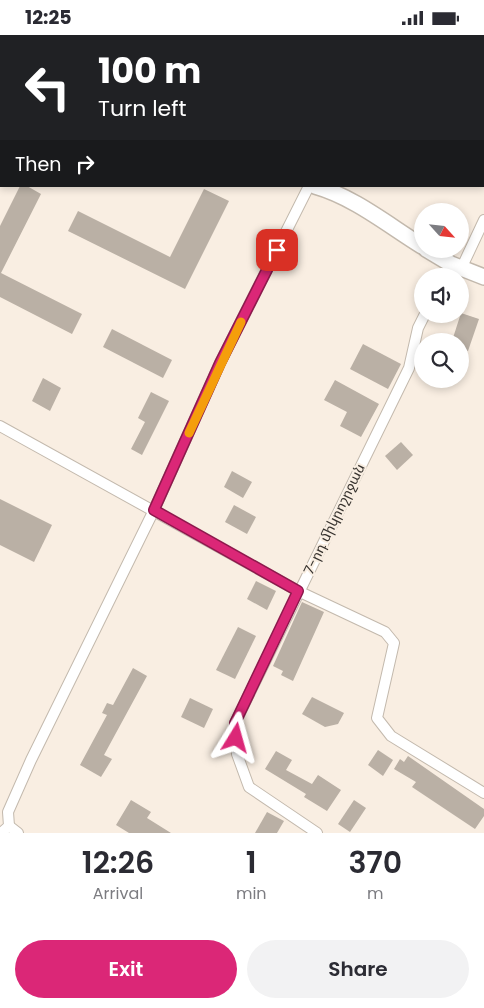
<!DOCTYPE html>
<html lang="en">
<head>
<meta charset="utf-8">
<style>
	:root { --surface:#fff; --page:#f2f2f3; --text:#2b2b33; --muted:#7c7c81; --accent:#db2777 }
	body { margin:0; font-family:Poppins,"Noto Sans Armenian",sans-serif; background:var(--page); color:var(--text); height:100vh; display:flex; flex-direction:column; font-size:19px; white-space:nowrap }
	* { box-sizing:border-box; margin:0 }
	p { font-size:16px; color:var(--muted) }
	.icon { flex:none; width:28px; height:28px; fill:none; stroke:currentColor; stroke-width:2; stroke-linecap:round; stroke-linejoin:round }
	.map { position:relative; height:798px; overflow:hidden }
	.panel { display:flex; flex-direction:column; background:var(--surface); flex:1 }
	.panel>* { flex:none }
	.top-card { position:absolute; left:0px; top:0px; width:485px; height:152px; box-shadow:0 2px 8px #0003; background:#202124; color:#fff; overflow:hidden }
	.needle { width:32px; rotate:117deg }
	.fabs { position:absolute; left:414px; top:168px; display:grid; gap:10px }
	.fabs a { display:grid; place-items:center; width:55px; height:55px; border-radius:50%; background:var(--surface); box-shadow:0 2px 8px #0003; font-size:25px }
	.pin { position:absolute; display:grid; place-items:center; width:42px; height:42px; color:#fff; margin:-21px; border-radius:10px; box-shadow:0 2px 8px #0006 }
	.me { position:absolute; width:55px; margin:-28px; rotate:8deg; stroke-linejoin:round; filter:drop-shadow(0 0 4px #0008) }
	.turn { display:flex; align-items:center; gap:18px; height:105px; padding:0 15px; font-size:22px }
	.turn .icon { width:65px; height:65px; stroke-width:2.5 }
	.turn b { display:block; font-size:35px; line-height:42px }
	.then { display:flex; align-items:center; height:48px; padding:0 15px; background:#0003; gap:10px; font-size:19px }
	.eta { display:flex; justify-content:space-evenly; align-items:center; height:85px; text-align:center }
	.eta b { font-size:30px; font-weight:600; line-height:35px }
	.button { display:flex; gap:10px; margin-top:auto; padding:10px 15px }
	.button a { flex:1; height:58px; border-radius:30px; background:var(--accent); color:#fff; font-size:20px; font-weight:600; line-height:58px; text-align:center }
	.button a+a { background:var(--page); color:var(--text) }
	.status { display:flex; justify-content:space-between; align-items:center; height:35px; padding:0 25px; background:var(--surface); direction:ltr }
	.status svg { height:14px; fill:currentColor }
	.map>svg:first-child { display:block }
</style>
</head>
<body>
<div class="status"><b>12:25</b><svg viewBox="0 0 49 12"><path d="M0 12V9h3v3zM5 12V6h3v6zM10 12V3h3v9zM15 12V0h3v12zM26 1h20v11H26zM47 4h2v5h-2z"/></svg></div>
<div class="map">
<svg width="484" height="798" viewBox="0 0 484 798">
	<rect width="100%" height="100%" fill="#f9eee2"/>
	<g fill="#bab0a5">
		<path d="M 20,151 L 27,151 L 41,159 L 1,238 L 82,279 L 72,299 L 0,262 L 0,191 Z"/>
		<path d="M 204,154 L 229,166 L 185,254 L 68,196 L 78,176 L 170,222 Z"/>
		<path d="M 461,278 L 479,284 L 468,316 L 460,313 L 460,306 L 452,306 Z"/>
		<path d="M 112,294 L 172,325 L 163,343 L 103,312 Z"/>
		<path d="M 363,309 L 401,329 L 388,354 L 350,334 Z"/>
		<path d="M 43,343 L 61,353 L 50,376 L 32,366 Z"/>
		<path d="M 335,345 L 379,369 L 361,402 L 340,391 L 347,377 L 324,365 Z"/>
		<path d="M 151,357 L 169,366 L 142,420 L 131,414 L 145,387 L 138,383 Z"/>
		<path d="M 401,407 L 413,420 L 397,435 L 385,421 Z"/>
		<path d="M 232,436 L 252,447 L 243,463 L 224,452 Z"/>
		<path d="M 0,464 L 52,490 L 34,527 L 0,510 Z"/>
		<path d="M 234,470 L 256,482 L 247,499 L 225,487 Z"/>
		<path d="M 256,546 L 276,556 L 267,575 L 247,564 Z"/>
		<path d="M 302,567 L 324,577 L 293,646 L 281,640 L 283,636 L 273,631 Z"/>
		<path d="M 238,592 L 256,601 L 235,644 L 216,635 Z"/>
		<path d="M 133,633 L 147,641 L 104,720 L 112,724 L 101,742 L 80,730 L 107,680 L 102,678 L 107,668 L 113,670 Z"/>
		<path d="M 312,662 L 344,678 L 338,689 L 325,692 L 302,679 Z"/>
		<path d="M 190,663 L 213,674 L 204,693 L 181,682 Z"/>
		<path d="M 378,715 L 393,725 L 383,741 L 368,730 Z"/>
		<path d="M 276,716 L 292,725 L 286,735 L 312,749 L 318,740 L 341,755 L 327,776 L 304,762 L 306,759 L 265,734 Z"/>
		<path d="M 408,721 L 484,774 L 484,781 L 475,794 L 412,752 L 416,747 L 394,734 L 400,724 L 404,727 Z"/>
		<path d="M 131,765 L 151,777 L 147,783 L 171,798 L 129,798 L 116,790 Z"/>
		<path d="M 354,765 L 366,773 L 350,797 L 338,789 Z"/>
		<path d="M 267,777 L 284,786 L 277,798 L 255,798 Z"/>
	</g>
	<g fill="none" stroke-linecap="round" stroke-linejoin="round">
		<g stroke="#c3b9ad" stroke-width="12">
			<g id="street">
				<path d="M 338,0 L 338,1"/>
				<path d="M 46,1 L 47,0"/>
				<path d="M 439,1 L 440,0"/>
				<path d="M 0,96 L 1,94"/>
				<path d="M 461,234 L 484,185"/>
				<path d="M 445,241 L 451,229"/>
				<path d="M 0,391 L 298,556 L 385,597 L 394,608 L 377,683 L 391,701 L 484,758"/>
				<path d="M 9,791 L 18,798"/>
				<path d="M 1,798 L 9,791 L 8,777 L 31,725 L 154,475 L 220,328 L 309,151"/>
				<path d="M 317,798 L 249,752 L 237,719 L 235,688 L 409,333 L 418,293 L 425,279"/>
			</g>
		</g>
		<g stroke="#c3b9ad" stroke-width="18">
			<g id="secondary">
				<path d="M 64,0 L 66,1"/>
				<path d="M 96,0 L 98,1"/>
				<path d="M 315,151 C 354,162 388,190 422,211"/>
				<path d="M 426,214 L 451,229 L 484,242"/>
			</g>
		</g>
		<use href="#street" stroke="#fff" stroke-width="10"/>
		<use href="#secondary" stroke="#fff" stroke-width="15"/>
	</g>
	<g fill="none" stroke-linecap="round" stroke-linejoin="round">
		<g stroke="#8e194d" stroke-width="12">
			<path id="route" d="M 236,703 L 235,688 L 298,556 L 154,475 L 220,328 L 277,215"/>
		</g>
		<use href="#route" stroke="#db2777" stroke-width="9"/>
		<path stroke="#f59e0b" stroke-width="9" d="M 189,398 L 241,287"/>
	</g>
	<g text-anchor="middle" stroke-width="4" stroke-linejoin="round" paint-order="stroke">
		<g font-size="14" fill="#37332f" stroke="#f9eee2">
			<text transform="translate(334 484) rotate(-64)" y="5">7-րդ միկրոշրջան</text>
		</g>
	</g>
</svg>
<div class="fabs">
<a><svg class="needle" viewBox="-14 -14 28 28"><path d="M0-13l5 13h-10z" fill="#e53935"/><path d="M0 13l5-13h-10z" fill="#7c7c81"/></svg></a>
<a><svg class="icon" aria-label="sound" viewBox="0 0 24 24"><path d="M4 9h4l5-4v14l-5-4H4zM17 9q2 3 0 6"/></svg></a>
<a><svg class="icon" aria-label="search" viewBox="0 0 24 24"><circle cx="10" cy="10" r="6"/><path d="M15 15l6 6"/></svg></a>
</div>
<div class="pin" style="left:277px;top:215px;background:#d93025"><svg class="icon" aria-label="arrive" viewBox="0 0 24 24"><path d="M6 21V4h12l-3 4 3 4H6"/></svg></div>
<svg class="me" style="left:236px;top:703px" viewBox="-20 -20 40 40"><path d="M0-17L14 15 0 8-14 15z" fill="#db2777" stroke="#fff" stroke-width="4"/></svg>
<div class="top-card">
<div class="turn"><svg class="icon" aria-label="left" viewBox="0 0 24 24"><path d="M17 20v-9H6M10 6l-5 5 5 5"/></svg><div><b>100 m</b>Turn left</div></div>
<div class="then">Then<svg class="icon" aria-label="right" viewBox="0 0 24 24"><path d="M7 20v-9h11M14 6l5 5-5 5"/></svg></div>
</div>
</div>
<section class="panel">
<div class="eta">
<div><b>12:26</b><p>Arrival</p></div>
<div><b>1</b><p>min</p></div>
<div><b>370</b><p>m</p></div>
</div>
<div class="button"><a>Exit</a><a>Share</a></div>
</section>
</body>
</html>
